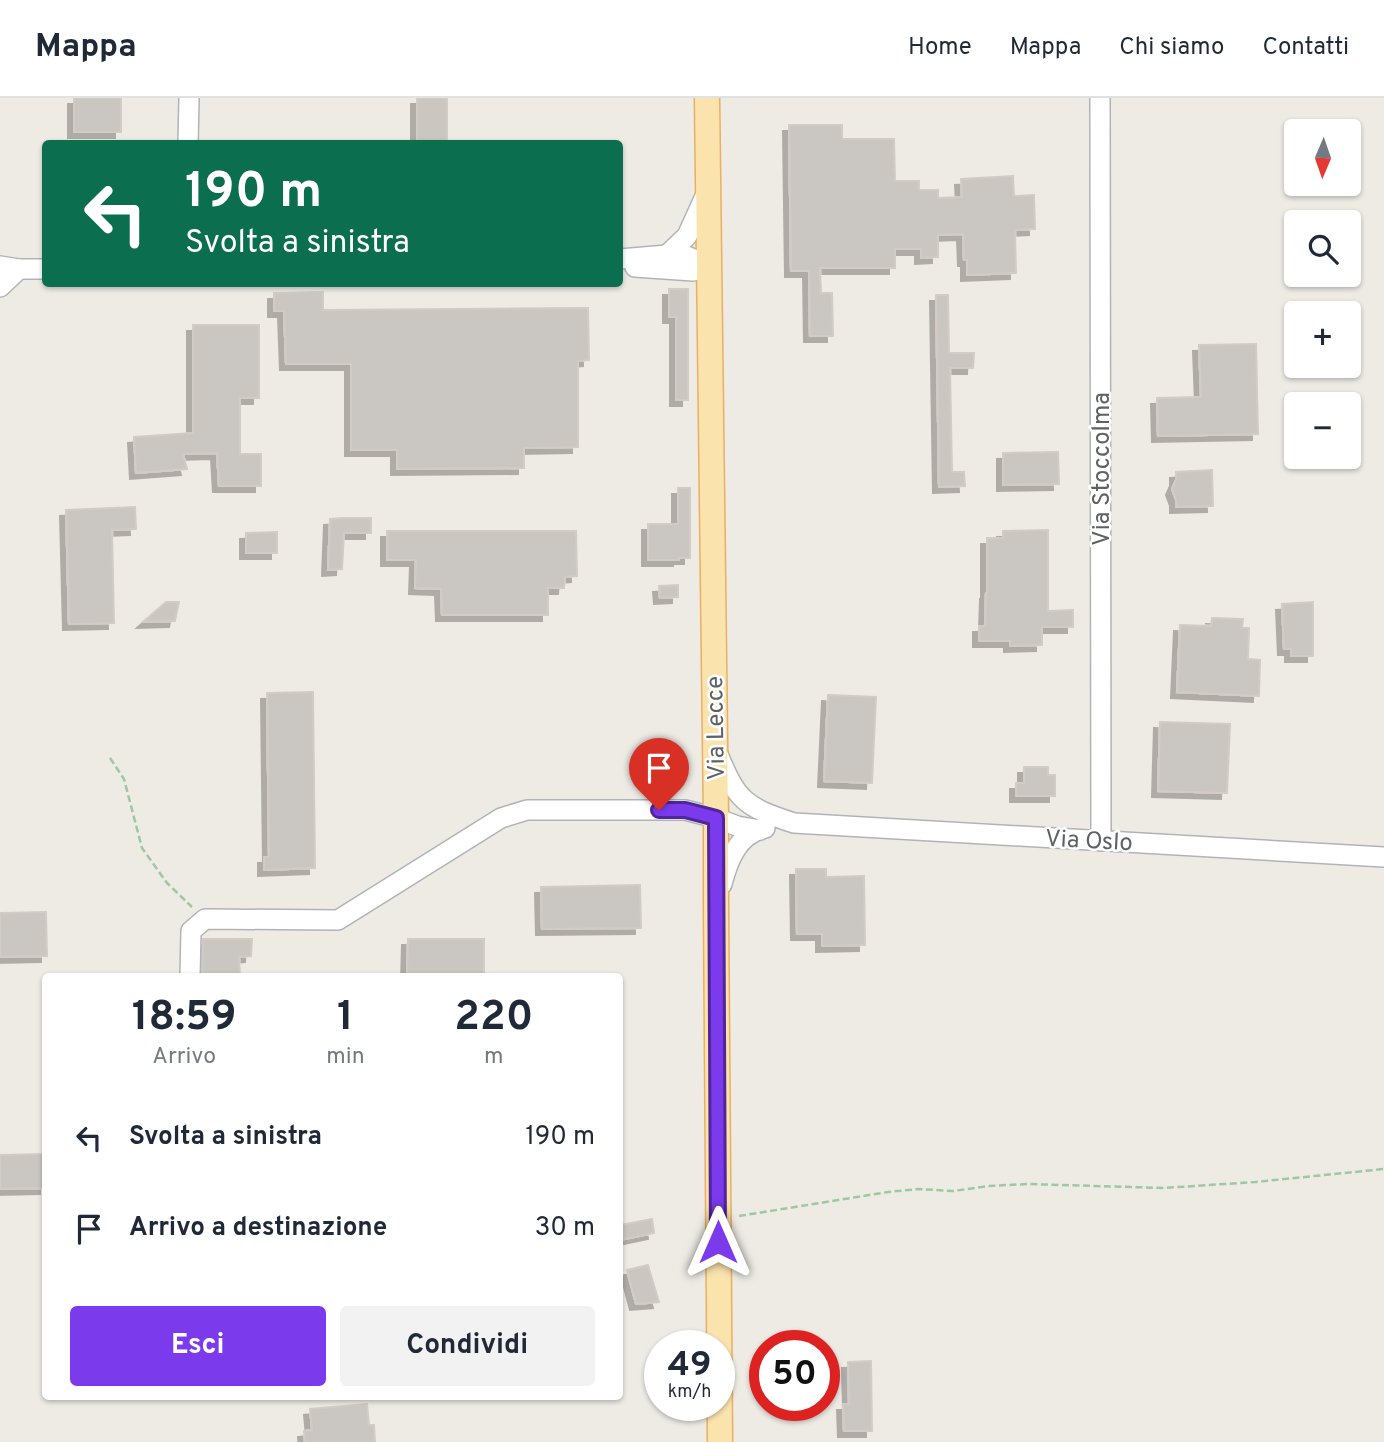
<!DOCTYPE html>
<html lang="it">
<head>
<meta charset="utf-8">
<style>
	:root { --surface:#fff; --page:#f2f2f3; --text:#1f2937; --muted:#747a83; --line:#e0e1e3; --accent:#7c3aed }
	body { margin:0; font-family:Overpass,sans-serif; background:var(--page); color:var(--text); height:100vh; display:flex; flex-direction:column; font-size:26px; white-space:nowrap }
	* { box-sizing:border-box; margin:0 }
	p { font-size:23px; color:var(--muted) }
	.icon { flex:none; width:38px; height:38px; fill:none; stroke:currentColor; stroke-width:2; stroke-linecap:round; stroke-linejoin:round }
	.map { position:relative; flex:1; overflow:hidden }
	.drawer { position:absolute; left:42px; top:875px; width:581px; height:427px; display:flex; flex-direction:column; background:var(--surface); border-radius:7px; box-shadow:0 2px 5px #0004 }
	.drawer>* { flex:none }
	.top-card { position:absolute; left:42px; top:42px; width:581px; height:147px; border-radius:7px; box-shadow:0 2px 5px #0004; background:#0b6e4f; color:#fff; overflow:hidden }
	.needle { width:46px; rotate:182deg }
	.controls { position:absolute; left:1284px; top:21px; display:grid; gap:14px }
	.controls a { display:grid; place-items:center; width:77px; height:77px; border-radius:7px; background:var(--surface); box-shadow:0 2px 5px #0004; font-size:35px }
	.speed { position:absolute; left:644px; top:1232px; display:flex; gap:14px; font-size:35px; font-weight:700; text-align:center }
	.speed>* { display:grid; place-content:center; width:91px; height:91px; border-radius:50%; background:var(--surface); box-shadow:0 2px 5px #0004; line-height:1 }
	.speed small { font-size:18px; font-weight:400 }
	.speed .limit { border:10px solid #d22; background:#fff; color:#111 }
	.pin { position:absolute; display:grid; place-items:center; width:60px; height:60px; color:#fff; margin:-72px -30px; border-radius:50% 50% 50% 0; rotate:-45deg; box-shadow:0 0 7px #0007 }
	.pin .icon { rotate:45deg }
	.me { position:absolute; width:77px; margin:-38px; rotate:0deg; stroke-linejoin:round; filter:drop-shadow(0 0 5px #0008) }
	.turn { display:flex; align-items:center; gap:24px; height:147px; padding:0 28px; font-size:32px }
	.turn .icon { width:91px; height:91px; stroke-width:2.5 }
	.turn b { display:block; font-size:49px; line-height:60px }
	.eta { display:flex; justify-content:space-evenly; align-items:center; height:119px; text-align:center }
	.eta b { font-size:42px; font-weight:700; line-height:49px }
	.cta { display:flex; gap:14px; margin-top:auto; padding:14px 28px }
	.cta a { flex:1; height:80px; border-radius:7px; background:var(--accent); color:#fff; font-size:28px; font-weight:700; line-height:80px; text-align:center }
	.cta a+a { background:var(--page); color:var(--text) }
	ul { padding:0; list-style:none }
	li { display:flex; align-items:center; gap:21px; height:91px; padding:0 28px }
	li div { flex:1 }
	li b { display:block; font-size:26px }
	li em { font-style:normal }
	header { display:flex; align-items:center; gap:42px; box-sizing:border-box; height:98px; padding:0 35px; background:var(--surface); border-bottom:2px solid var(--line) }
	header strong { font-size:33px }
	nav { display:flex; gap:38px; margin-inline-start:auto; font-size:24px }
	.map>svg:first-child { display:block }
</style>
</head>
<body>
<header>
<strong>Mappa</strong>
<nav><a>Home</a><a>Mappa</a><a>Chi siamo</a><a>Contatti</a></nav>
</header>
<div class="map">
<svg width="1384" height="1344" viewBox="0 0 1384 1344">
	<defs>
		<filter id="shadow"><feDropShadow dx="-6" dy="6" stdDeviation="0" flood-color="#0004"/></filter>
	</defs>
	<rect width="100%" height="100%" fill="#eeebe5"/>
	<g fill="#cac6c2" stroke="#d3ccc4" stroke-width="2" filter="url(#shadow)">
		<rect x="74" y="0" width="47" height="34"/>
		<rect x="417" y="0" width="30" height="46"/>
		<path d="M 789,27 L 842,27 L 842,41 L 894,41 L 895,83 L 919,83 L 919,92 L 938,92 L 938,100 L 962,99 L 961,81 L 1013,78 L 1014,98 L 1034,97 L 1035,131 L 1015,132 L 1016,175 L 967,177 L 967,162 L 964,162 L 963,136 L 938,137 L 938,159 L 921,160 L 921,151 L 895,151 L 895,170 L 820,170 L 821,195 L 832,195 L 833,238 L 810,238 L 809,173 L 791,173 Z"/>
		<path d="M 669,191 L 688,191 L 688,302 L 676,302 L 676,219 L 669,219 Z"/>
		<path d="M 323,194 L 323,212 L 588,210 L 589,262 L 578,263 L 578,349 L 524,350 L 524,370 L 397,371 L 397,352 L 351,352 L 351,266 L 286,266 L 284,213 L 274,213 L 274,195 Z"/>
		<path d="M 936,197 L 948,197 L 949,255 L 974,255 L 973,270 L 950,270 L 952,374 L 964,374 L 965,388 L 939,389 Z"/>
		<path d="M 193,227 L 259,227 L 259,300 L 240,300 L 240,356 L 261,356 L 261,388 L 219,388 L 217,355 L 183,356 L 187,371 L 136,375 L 134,339 L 193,335 Z"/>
		<path d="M 1256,246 L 1258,336 L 1158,338 L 1157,300 L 1201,299 L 1199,247 Z"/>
		<path d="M 1058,354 L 1059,386 L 1003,387 L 1003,355 Z"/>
		<path d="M 1212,372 L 1213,408 L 1176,409 L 1176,402 L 1172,391 L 1176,382 L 1176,374 Z"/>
		<path d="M 678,390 L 690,390 L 690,460 L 679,460 L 679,462 L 648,462 L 648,426 L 678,426 Z"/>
		<path d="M 135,409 L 136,431 L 112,432 L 114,525 L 69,526 L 66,412 Z"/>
		<path d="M 344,420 L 371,420 L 371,435 L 344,435 L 342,471 L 328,472 L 330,421 Z"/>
		<path d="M 1048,432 L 1048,513 L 1073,512 L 1073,529 L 1042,529 L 1042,547 L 1010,548 L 1010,543 L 979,543 L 979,528 L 985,528 L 986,495 L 987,495 L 987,440 L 1003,440 L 1003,433 Z"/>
		<path d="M 387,433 L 576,433 L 577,478 L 565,479 L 564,490 L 548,490 L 548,517 L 442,517 L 441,491 L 415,490 L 416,462 L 387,462 Z"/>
		<path d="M 277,434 L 277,455 L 246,455 L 246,435 Z"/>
		<path d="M 678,487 L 678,499 L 660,500 L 659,488 Z"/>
		<path d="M 166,504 L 179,504 L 175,523 L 143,524 Z"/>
		<path d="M 1313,504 L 1313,558 L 1291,558 L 1291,551 L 1284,551 L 1282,506 Z"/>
		<path d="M 1212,520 L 1243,521 L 1242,530 L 1249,530 L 1248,561 L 1260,562 L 1259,598 L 1177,594 L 1180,527 L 1211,528 Z"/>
		<path d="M 313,594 L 315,770 L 264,772 L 264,759 L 269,759 L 267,595 Z"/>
		<path d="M 828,597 L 876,599 L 872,685 L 824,683 Z"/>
		<path d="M 1160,624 L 1230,626 L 1227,695 L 1158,693 Z"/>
		<path d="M 1024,669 L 1048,669 L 1048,677 L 1055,677 L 1055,698 L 1016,698 L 1016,685 L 1024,685 Z"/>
		<path d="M 796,771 L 826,771 L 826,779 L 864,778 L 865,847 L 822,848 L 822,836 L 797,836 Z"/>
		<path d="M 640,787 L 641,830 L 542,831 L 541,789 Z"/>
		<path d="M 46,814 L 47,858 L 0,859 L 0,815 Z"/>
		<path d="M 203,841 L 252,841 L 251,858 L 239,859 L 240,878 L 202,877 Z"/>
		<path d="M 408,841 L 484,841 L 484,878 L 407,878 Z"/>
		<path d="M 46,1056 L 46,1090 L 0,1091 L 0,1057 Z"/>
		<path d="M 652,1121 L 654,1135 L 620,1142 L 620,1127 Z"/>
		<path d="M 648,1167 L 659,1204 L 636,1206 L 627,1172 Z"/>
		<path d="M 871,1263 L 872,1333 L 844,1333 L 843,1306 L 849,1306 L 848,1264 Z"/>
		<path d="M 367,1306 L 369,1327 L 374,1327 L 375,1344 L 305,1344 L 304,1333 L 312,1332 L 310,1311 Z"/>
	</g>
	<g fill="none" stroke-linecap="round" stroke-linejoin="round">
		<g stroke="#b0b4b7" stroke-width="22">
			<g id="minor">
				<path d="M 1100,0 L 1101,743"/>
				<path d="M 188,46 L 189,0"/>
				<path d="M 667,157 L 687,138 L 707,94"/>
				<path d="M 620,161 L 667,157 L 684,157 L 711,168"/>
				<path d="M 0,168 L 19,171 L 46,171"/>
				<path d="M 635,169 L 693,173 L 711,168"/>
				<path d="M 0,189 L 19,171"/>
				<path d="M 718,656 C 737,703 745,709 794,725 L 1384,759"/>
				<path d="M 722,786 C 728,762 738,736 765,730"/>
				<path d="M 190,878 L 191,833 L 205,821 L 338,822 L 501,720 L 527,712 L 685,712 L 716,720 L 737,728 L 760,732"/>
			</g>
		</g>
		<g stroke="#eaaf62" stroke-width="27">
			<path id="major" d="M 707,0 L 716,720 L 716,807 L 720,1344"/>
		</g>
		<g stroke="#9ec8a3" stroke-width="2.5" stroke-dasharray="7 3.5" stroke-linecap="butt">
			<path d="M 110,660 L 124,681 L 142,750 L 167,785 L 192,809"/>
			<path d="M 739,1118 L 888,1094 L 919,1091 L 953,1093 L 988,1088 L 1028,1086 L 1164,1090 L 1255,1084 L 1384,1071"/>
		</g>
		<use href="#minor" stroke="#fff" stroke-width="19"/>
		<use href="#major" stroke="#fbe3ae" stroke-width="24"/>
	</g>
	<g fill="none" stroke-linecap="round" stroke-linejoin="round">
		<g stroke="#51269a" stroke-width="18">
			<path id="route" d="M 659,712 L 685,712 L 716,720 L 718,1144"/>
		</g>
		<use href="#route" stroke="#7c3aed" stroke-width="12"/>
	</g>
	<g text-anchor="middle" stroke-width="5" stroke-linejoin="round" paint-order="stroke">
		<g font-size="24" fill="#5d6265" stroke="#fff">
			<text transform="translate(1101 371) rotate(-90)" y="8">Via Stoccolma</text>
			<text transform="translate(715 630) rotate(-91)" y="8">Via Lecce</text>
			<text transform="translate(1089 742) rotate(3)" y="8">Via Oslo</text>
		</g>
	</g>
</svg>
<div class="controls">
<a><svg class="needle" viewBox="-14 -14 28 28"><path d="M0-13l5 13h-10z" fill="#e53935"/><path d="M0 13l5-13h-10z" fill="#747a83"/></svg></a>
<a><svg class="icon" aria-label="search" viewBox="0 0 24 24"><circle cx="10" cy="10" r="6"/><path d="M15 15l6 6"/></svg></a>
<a>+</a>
<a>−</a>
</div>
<div class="speed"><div>49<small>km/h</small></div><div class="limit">50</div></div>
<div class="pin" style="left:659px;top:712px;background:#d93025"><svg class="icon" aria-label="arrive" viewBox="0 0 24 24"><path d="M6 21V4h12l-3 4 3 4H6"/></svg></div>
<svg class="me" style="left:718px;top:1144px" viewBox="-20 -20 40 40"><path d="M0-17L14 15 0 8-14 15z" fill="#7c3aed" stroke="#fff" stroke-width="4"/></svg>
<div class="top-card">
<div class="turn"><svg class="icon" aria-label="left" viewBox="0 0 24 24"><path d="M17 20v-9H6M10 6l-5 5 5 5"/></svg><div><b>190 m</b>Svolta a sinistra</div></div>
</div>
<section class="drawer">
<div class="eta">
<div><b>18:59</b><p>Arrivo</p></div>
<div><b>1</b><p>min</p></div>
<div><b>220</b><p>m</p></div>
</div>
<ul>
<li><svg class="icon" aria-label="left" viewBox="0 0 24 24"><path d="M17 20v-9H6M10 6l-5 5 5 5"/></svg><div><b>Svolta a sinistra</b></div><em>190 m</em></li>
<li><svg class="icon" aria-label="arrive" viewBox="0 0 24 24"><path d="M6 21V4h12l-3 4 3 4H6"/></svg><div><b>Arrivo a destinazione</b></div><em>30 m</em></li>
</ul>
<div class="cta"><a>Esci</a><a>Condividi</a></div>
</section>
</div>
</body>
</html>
